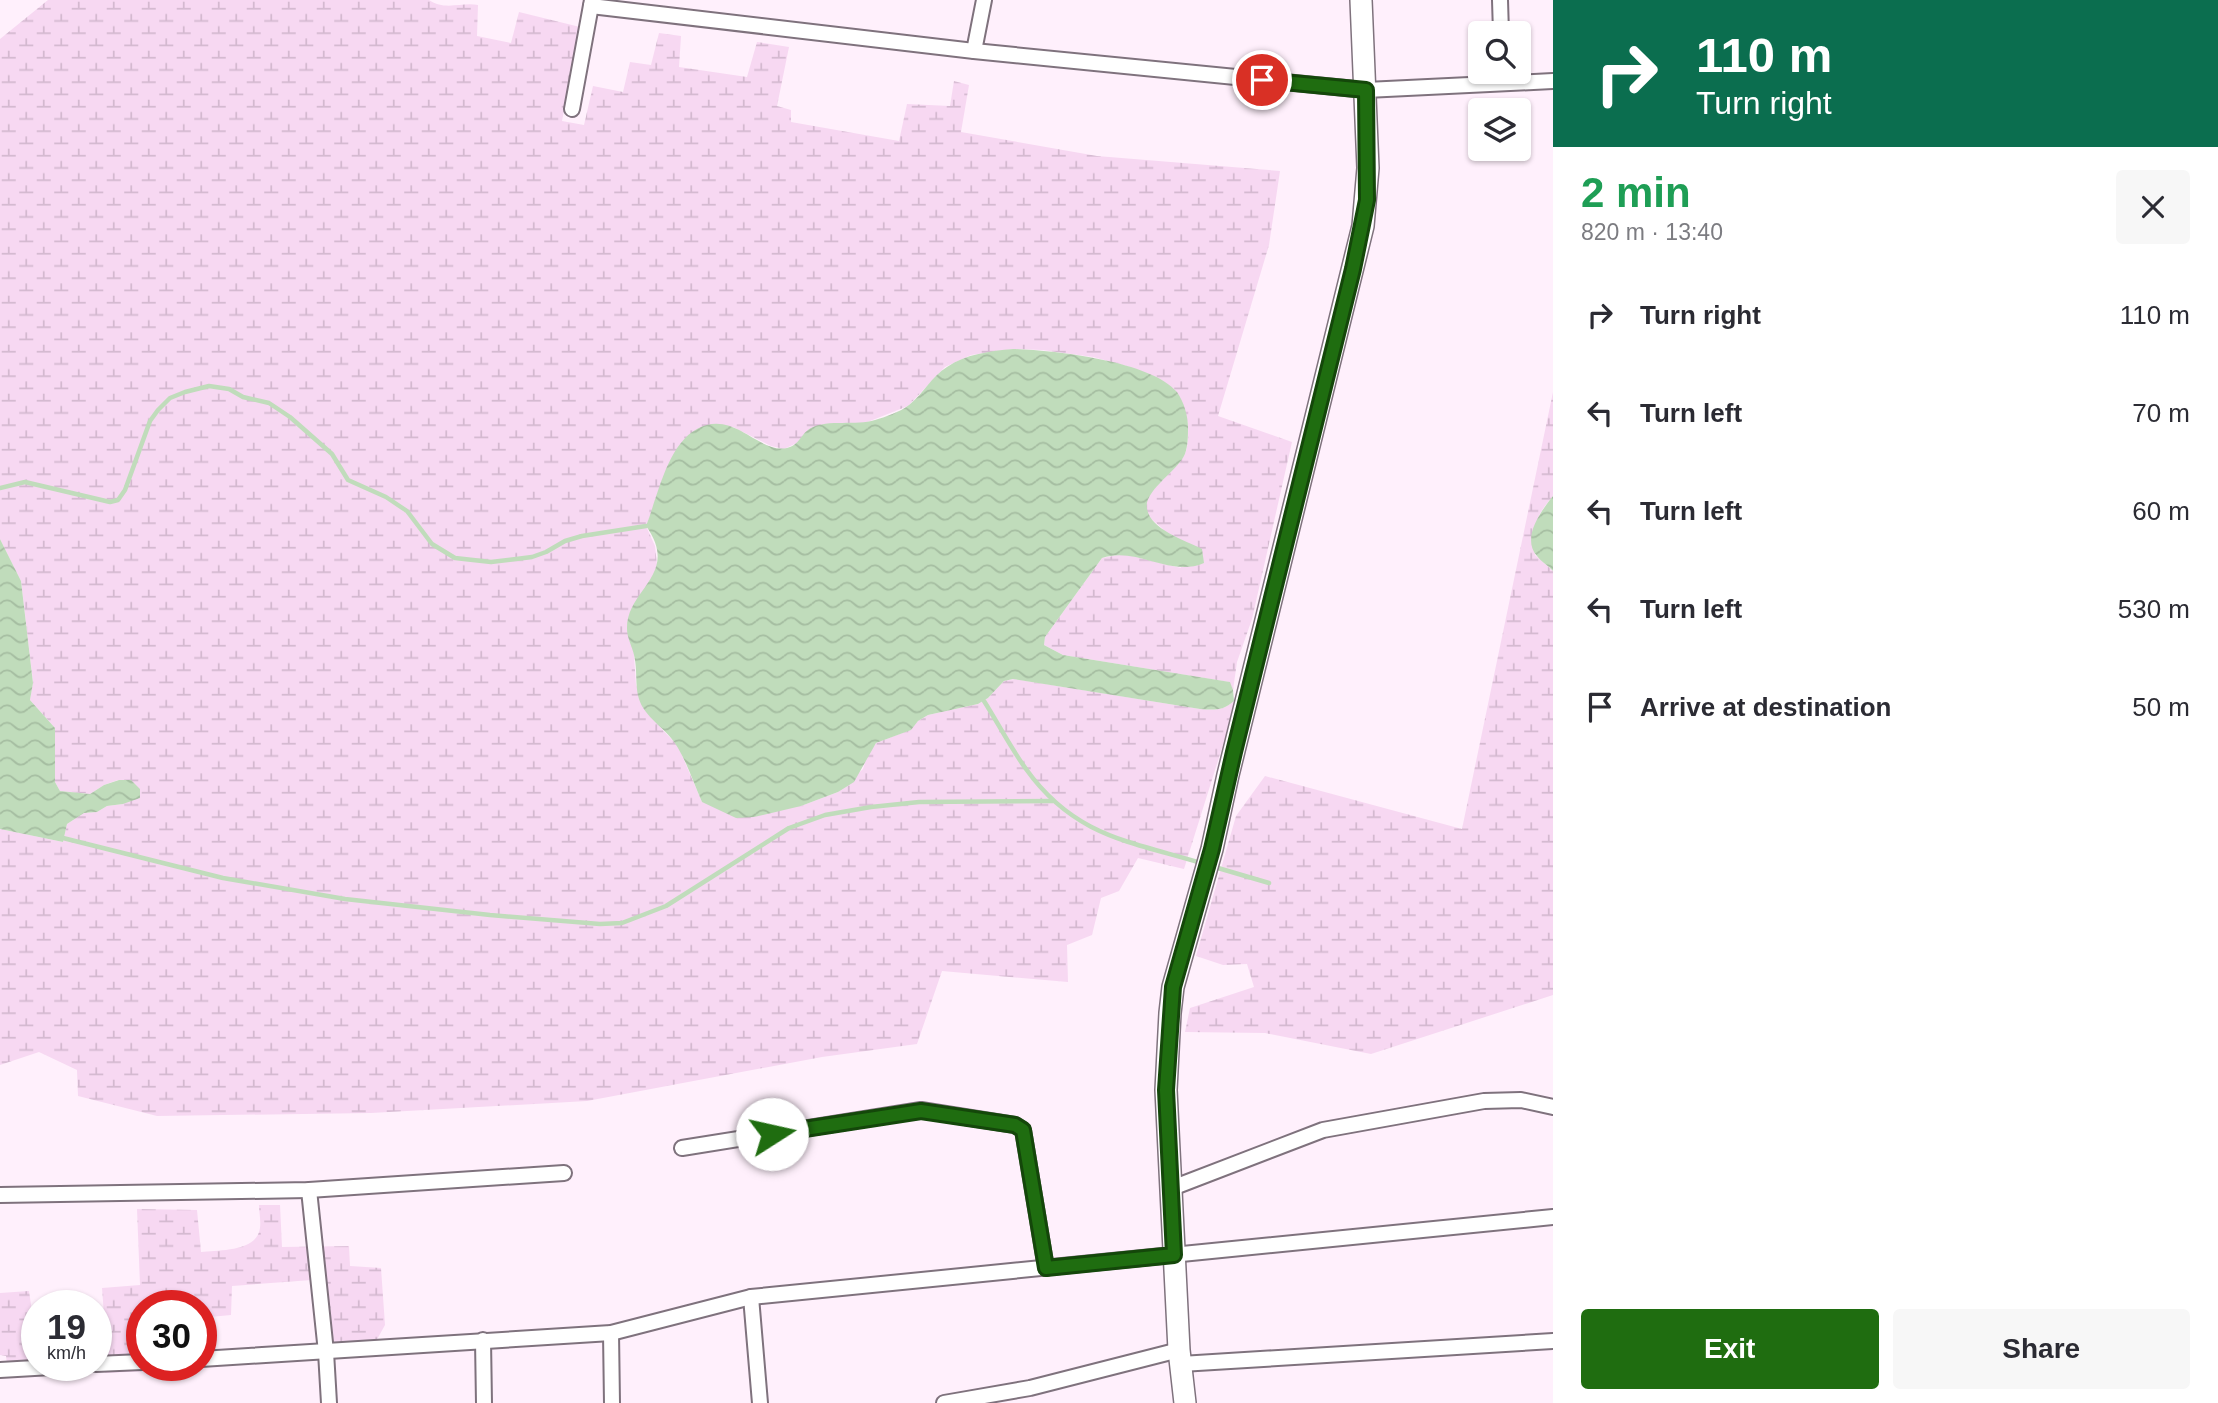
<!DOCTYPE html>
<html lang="en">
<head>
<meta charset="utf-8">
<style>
	:root { --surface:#fff; --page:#f7f7f7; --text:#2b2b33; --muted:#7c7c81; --accent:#1f6d10 }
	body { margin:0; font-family:Helvetica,sans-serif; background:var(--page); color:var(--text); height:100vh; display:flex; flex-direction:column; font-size:26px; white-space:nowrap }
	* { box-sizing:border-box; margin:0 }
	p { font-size:23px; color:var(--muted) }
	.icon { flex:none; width:38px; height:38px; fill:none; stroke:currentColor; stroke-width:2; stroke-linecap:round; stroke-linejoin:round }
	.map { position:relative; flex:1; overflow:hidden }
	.details { display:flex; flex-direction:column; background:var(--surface); width:665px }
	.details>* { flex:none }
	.guide { background:#0b6e4f; color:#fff; overflow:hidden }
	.tools { position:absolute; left:1468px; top:21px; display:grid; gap:14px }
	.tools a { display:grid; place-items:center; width:63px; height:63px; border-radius:7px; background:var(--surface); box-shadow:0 2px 5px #0004; font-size:35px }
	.speed { position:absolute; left:21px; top:1290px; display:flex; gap:14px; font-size:35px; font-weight:700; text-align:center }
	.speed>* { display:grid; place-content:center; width:91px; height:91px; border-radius:50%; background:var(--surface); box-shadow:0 2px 5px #0004; line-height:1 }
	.speed small { font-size:18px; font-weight:400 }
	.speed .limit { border:10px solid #d22; background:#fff; color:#111 }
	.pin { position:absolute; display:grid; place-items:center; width:60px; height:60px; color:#fff; margin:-30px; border:4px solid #fff; border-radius:50%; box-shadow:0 2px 7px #0007 }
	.me { position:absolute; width:77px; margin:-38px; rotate:80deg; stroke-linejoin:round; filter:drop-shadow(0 0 5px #0008) }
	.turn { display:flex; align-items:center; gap:24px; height:147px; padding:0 28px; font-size:32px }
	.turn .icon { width:91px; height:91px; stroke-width:2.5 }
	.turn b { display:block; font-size:49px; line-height:60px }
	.round { display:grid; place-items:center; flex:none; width:74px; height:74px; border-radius:7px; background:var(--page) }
	.overview { display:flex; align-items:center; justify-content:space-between; height:119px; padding:0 28px }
	h1 { font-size:42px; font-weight:600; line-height:52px; color:#1e9e55 }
	.primary-button { display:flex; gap:14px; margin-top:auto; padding:14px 28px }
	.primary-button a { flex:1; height:80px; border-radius:7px; background:var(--accent); color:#fff; font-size:28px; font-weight:600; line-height:80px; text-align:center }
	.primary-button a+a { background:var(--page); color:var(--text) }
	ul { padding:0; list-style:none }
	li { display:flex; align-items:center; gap:21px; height:98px; padding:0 28px }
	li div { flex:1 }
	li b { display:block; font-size:26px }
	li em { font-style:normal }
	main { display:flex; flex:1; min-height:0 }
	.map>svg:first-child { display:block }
</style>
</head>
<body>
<main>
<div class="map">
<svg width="1553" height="1403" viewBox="0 0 1553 1403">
	<defs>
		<pattern id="wetland-marsh" width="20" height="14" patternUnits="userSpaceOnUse" patternTransform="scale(1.75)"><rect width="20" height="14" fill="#f7d8f2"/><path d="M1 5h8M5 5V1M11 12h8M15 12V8" fill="none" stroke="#d4b9d0"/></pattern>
		<pattern id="water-waves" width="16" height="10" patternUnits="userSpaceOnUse" patternTransform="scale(1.75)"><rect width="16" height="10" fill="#c0dcbb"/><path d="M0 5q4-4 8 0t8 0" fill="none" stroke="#a5bda1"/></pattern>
	</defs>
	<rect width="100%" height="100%" fill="#fff0fc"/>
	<g fill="url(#wetland-marsh)">
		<path d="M 48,0 L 429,0 C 445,11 461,2 478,5 L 477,36 L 511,43 L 519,12 L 580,27 L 562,121 L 584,125 L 593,86 L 623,92 L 630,62 L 651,65 L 659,33 L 681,36 L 679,67 L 747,77 L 757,42 L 789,47 L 777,106 L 791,110 L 791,122 L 899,141 L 907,104 L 950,106 L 954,81 L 969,85 L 961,132 L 1097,156 L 1280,171 L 1269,245 L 1218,416 L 1292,442 L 1252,619 L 1237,662 L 1233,690 L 1229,682 L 1063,655 L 1044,645 L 1045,637 L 1102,558 L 1124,554 L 1181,568 C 1176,556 1172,543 1165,532 C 1160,523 1147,521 1146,507 C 1146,489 1177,471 1185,454 C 1189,444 1188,433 1188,422 L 1130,367 L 1093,357 L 1042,350 L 1013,349 L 971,355 L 945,367 L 908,406 L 865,423 L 827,424 L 808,430 L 797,443 L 784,449 L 771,446 L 733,427 L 663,477 L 660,492 L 646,526 L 655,546 L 657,565 L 654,576 L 631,611 L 636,685 L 659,726 L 678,746 L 702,802 L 801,806 L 838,792 L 863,769 L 867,756 L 876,743 L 910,730 L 918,721 L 928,715 L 978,704 L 988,698 L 1004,681 L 1014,679 L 1200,709 C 1214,710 1223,711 1234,701 L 1226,735 L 1184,869 L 1138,858 L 1119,891 L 1101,898 L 1092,935 L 1067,945 L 1068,982 L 942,971 L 917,1044 L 822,1057 L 587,1101 L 371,1113 L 157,1116 L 78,1096 L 77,1070 L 39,1052 L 0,1065 L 0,829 L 63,842 L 67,824 L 84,813 L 97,812 L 107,806 L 123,804 L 131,780 L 118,780 L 104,785 L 90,794 L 60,791 L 55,782 L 55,728 L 30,700 L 33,682 L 21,581 L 0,539 L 0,39 Z"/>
		<path d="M 1553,392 L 1553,496 C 1534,518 1533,527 1535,555 L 1553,571 L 1553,995 L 1371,1054 L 1265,1033 L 1185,1032 L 1190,1008 L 1254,987 L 1247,964 L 1223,965 L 1196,956 L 1236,816 L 1265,776 L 1462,829 Z"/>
		<path d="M 259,1205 L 280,1205 L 282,1247 L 349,1246 L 350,1266 L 381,1268 L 385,1325 L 375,1343 L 331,1346 L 325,1279 L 232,1286 L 231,1315 L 210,1317 L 210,1337 L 201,1338 L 202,1301 L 171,1300 L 171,1305 L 142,1306 L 142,1311 L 133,1311 L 133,1351 L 149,1371 L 105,1373 L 107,1354 L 102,1288 L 140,1285 L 137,1209 L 197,1210 L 201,1252 C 219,1250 257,1252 260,1228 C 261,1220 259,1212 259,1205 Z"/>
		<path d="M 29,1291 L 37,1345 L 37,1363 L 7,1364 L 6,1356 L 0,1355 L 0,1293 Z"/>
	</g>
	<g fill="url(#water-waves)">
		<path d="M 1013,349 C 1052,350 1151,361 1177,392 C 1184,402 1188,416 1188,427 C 1188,437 1188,445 1185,454 C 1178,471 1143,491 1147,509 C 1151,530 1185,540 1202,549 L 1204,563 C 1170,578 1137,546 1102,558 L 1045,637 L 1044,645 L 1063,655 L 1230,682 L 1233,690 L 1234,701 C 1223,711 1214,710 1200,709 L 1013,679 L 1004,681 L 988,698 L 978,704 L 928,715 L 918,721 L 911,730 L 876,743 L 854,782 L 838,792 L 801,806 L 754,817 L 736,818 L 702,802 C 694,784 688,765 678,748 C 670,733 656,725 646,712 C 632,694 639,676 634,655 C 632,646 627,638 627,629 C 626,589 681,575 646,526 C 658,496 667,445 697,429 C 734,409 758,454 787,448 C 800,445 801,433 811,428 C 828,419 856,426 875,420 C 885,417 900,412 909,405 C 923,394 932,376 947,367 C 966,354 990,351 1013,349 Z"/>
		<path d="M 1553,496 L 1553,571 C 1548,565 1541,562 1537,556 C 1521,538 1541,511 1553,496 Z"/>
		<path d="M 0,539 L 21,581 L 33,683 L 30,700 L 55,728 L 55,782 L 60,791 L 90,794 L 104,785 L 119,780 L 131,780 L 140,789 L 140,798 L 123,804 L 107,806 L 97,812 L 84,813 L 67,824 L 63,842 L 0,829 Z"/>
	</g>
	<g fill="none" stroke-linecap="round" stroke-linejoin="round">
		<g stroke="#c0dcbb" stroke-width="4.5">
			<path d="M 0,488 L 25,482 L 110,502 L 118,500 L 125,490 L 150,421 L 158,410 L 170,398 L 185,392 L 209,386 L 229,389 L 243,397 L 269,403 L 290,417 L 332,454 L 348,480 L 386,497 L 407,511 L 432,544 L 455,558 L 491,562 L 532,557 L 546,552 L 565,541 L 582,536 L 646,526"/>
			<path d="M 984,701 C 998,723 1010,747 1026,769 C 1074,836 1128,841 1201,863"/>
			<path d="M 59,837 L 223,878 L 345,899 L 490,915 L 600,924 L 622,923 L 666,906 L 789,828 L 825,815 L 871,807 L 919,802 L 1053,801"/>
			<path d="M 1218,868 L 1269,883"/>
		</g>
		<g stroke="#7f727d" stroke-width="18">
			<g id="street">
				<path d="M 1500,0 L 1501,33"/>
				<path d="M 591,6 L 974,51 L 1366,90 L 1553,81"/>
				<path d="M 974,51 L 984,0"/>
				<path d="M 572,109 L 592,0"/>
				<path d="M 682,1148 L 921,1110 L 1015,1125 L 1023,1130 L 1046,1268"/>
				<path d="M 1172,1188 L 1323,1130 L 1484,1101 L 1521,1100 L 1553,1107"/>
				<path d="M 309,1190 L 326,1352 L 329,1403"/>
				<path d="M 0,1195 L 309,1190 L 564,1173"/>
				<path d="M 751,1297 L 760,1403"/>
				<path d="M 611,1333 L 612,1403"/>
				<path d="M 483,1340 L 484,1403"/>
				<path d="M 201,1359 L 611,1333 L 751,1297 L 1553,1217"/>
				<path d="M 96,1364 L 142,1362"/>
				<path d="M 1181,1364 L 1553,1341"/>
				<path d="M 0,1370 L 86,1365"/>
				<path d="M 944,1403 L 1030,1388 L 1179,1350"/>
			</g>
		</g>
		<g stroke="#7f727d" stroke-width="24">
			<path id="secondary" d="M 1185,1403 L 1179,1350 L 1166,1090 L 1170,1013 L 1173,987 L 1212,849 L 1228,775 L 1363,226 L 1368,168 L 1361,0"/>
		</g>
		<use href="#street" stroke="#fff" stroke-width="14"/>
		<use href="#secondary" stroke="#fff" stroke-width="21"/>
	</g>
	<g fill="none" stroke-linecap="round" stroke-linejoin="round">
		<g stroke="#14470a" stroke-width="18">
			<path id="route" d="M 772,1134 L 921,1111 L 1015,1125 L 1023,1130 L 1046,1268 L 1174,1255 L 1166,1090 L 1173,987 L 1212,849 L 1234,752 L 1353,269 L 1367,200 L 1366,90 L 1262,80"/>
		</g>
		<use href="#route" stroke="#1f6d10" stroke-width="12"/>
	</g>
</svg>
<div class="tools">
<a><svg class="icon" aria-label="search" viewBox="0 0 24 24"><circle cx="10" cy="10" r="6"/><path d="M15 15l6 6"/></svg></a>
<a><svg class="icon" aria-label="layers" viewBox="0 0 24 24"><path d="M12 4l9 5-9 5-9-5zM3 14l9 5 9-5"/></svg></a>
</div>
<div class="speed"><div>19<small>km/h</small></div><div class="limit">30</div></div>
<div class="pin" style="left:1262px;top:80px;background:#d93025"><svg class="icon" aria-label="arrive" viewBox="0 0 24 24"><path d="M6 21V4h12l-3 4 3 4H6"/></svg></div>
<svg class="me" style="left:772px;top:1134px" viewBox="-20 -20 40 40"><circle r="19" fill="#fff"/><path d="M0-13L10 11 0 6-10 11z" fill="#1f6d10"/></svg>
</div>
<section class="details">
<div class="guide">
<div class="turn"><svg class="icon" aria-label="right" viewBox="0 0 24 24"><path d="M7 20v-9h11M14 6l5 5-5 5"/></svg><div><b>110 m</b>Turn right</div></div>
</div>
<div class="overview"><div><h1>2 min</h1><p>820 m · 13:40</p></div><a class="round"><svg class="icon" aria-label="close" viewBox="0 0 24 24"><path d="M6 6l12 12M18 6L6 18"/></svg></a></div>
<ul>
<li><svg class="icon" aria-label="right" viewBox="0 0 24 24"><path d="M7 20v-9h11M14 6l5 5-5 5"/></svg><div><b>Turn right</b></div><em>110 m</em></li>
<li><svg class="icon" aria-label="left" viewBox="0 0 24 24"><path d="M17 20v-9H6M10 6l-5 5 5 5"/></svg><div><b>Turn left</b></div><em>70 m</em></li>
<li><svg class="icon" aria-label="left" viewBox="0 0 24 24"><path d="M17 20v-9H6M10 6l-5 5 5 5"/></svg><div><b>Turn left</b></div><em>60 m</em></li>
<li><svg class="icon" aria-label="left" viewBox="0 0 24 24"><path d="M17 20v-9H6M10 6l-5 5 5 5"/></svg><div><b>Turn left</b></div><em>530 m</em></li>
<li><svg class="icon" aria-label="arrive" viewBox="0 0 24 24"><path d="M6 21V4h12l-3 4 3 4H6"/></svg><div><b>Arrive at destination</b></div><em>50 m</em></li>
</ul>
<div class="primary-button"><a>Exit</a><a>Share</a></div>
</section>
</main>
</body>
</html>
